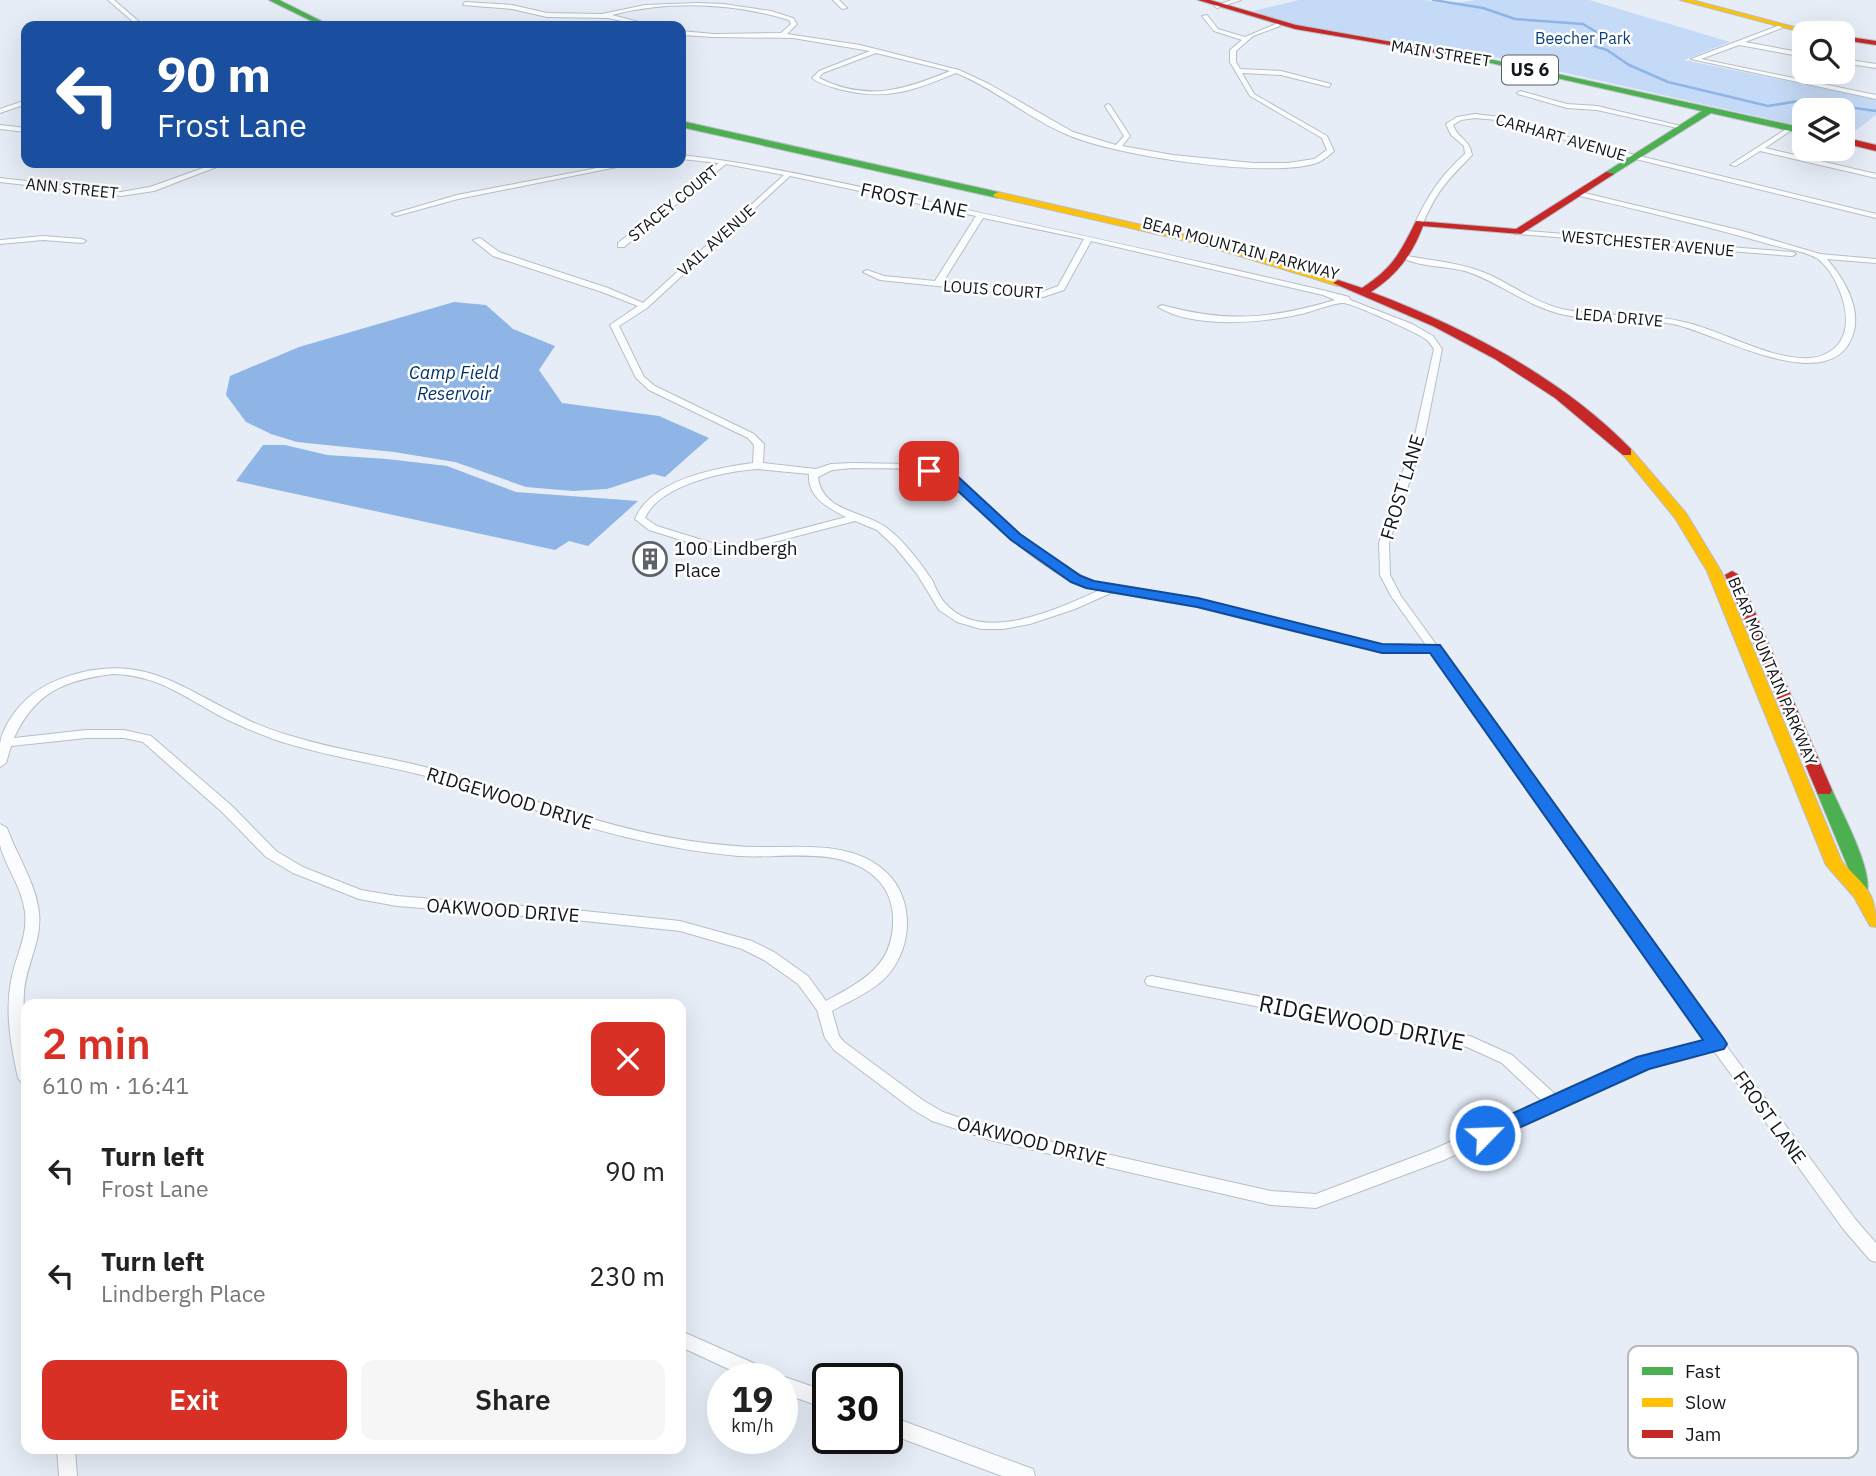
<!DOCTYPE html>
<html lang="en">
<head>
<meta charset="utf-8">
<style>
	:root { --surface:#fff; --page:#f6f6f6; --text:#222; --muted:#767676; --accent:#d93025 }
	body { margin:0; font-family:"IBM Plex Sans",sans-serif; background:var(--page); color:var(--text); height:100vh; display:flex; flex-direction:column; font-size:26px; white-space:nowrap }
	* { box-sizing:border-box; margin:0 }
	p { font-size:23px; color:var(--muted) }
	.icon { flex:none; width:38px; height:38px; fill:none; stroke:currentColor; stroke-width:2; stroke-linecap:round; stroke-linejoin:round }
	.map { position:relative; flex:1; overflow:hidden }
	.details { position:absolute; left:21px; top:999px; width:665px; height:455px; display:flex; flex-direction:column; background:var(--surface); border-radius:14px; box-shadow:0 7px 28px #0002 }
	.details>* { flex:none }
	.banner { position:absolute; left:21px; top:21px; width:665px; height:147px; border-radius:14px; box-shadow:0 7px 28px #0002; background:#1a4fa0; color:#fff; overflow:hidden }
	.tools { position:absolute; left:1792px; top:21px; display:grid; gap:14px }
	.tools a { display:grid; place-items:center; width:63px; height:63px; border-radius:14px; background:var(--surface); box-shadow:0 7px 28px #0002; font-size:35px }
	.speed { position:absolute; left:707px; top:1363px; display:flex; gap:14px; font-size:35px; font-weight:700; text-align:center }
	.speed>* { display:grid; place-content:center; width:91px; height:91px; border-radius:50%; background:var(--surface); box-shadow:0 7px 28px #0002; line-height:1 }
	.speed small { font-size:18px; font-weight:400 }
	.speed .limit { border:4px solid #111; border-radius:10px; background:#fff; color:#111 }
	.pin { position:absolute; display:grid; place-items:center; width:60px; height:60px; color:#fff; margin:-30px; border-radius:14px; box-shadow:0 4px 10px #0006 }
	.me { position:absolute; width:77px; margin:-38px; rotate:66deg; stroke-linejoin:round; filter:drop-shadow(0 0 5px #0008) }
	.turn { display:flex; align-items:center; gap:24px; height:147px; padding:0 21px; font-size:32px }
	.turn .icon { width:91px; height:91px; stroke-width:2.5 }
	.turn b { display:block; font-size:49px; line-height:60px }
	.round { display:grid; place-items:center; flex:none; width:74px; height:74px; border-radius:14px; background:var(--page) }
	.summary { display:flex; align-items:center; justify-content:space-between; height:119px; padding:0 21px }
	h1 { font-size:42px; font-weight:600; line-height:52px; color:var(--accent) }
	.primary-button { display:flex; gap:14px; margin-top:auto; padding:14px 21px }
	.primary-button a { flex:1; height:80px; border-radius:14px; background:var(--accent); color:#fff; font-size:28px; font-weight:600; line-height:80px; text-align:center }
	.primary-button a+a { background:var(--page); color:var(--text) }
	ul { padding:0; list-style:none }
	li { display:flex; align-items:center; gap:21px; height:105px; padding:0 21px }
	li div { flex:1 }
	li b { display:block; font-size:26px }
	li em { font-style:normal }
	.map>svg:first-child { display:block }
</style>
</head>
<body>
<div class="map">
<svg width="1876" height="1476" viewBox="0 0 1876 1476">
	<rect width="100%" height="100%" fill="#e6edf7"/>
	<path fill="#c5daf6" d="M 1299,0 L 1425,0 L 1445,4 L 1476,0 L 1589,0 L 1730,42 L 1684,60 L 1876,99 L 1876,115 L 1847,137 L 1843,136 L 1843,110 L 1804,110 L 1804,127 L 1500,58 L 1306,27 L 1249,12 Z"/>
	<g fill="#8fb4e6">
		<path d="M 454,302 L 486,305 L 513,329 L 555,346 L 539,370 L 562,403 L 659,416 L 709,438 L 665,477 L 653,474 L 607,489 L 573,491 L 526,487 L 455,462 L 394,452 L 297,442 L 271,434 L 246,422 L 226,395 L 230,376 L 299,347 Z"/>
		<path d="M 263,445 L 285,445 L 327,455 L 387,459 L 447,466 L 516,492 L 638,501 L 588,546 L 569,541 L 555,550 L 236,481 Z"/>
	</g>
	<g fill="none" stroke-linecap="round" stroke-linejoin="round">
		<path stroke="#8fb4e6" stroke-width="2.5" d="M 1433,0 L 1483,8 L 1515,19 L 1583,24 L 1598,33 L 1578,41 L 1607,50 L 1629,65 L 1668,82 L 1768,106 L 1799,101 L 1801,104 L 1798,105 L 1814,108 L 1820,103 L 1876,111"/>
		<g stroke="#b8bec6" stroke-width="2">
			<g id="street">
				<path d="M 108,0 L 114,0 L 144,26 L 138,26 Z"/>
				<path d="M 833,0 L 839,0 L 847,8 L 842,9 Z"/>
				<path d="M 1232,0 L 1241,0 L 1217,8 L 1214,6 Z"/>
				<path d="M 465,2 L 512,5 L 547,13 L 602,14 L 645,5 L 697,3 L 723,4 L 771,11 L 793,18 L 797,24 L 787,34 L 860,45 L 959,70 L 989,84 L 1073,132 L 1116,145 L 1124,136 L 1105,106 L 1108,104 L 1110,105 L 1130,136 L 1122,146 L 1173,155 L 1253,163 L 1288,163 L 1314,159 L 1327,150 L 1322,138 L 1250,96 L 1230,62 L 1230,50 L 1242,40 L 1214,31 L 1202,16 L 1207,15 L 1218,29 L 1245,37 L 1278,23 L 1280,26 L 1253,36 L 1236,51 L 1236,62 L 1240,69 L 1281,71 L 1331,84 L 1329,87 L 1281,75 L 1242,73 L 1254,94 L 1327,136 L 1334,151 C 1330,155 1323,160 1317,163 C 1269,179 1116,156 1068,135 C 1029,119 996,89 956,73 C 915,90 888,101 843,90 C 832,87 821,85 812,78 L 819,71 L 870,51 L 793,38 L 714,37 L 681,35 L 681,31 L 714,34 L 781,33 L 791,24 L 789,20 C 733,3 669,0 612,15 L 654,26 L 645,26 L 608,18 L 547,17 L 512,9 L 463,5 ZM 876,53 L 950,71 C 904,90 867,102 819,78 L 823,73 Z"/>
				<path d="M 1780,25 L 1782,28 L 1745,42 L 1804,53 L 1804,57 L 1739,45 L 1701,59 L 1876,95 L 1876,99 L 1691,59 Z"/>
				<path d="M 1843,59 L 1876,64 L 1876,68 L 1843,63 Z"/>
				<path d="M 1520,91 L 1567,104 L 1597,106 L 1685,127 L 1682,129 L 1597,110 L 1567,108 L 1518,94 L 1517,93 Z"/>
				<path d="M 26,100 L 26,104 L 0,113 L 0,109 Z"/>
				<path d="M 1475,114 L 1500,117 L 1599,146 L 1876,214 L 1876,218 L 1595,149 L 1497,120 L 1475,118 L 1461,120 L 1453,125 C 1459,140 1469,138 1472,155 C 1447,181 1438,189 1423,223 L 1416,225 L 1415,223 C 1428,195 1442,174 1465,154 L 1464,146 L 1451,135 L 1446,124 L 1457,117 Z"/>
				<path d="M 0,125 L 26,128 L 26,132 L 0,129 Z"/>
				<path d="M 1791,126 L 1793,127 L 1793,129 L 1765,148 L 1876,174 L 1876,178 L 1760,151 L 1736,166 L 1730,165 Z"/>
				<path d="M 681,155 C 764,164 845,184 926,201 C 1060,230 1193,260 1326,291 L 1349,297 L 1350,300 L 1412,324 L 1433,336 L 1442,349 L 1425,435 L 1389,543 L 1390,575 L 1401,596 L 1722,1040 L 1856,1220 L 1876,1243 L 1876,1262 L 1870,1260 L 1844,1230 L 1714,1051 L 1647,1067 L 1444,1160 L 1316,1208 L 1271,1205 L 990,1140 L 932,1121 L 912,1109 L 834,1050 L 825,1038 L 817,1010 L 798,984 L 764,960 L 742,949 L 680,931 L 575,920 L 397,906 L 359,899 L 293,873 L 266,857 L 222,812 L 143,742 L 124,738 L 86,738 L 11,746 L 6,763 L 0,767 C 0,760 0,751 0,744 C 3,723 23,699 40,689 C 54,680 68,676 83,672 C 144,658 179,685 230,711 C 250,722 272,731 295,737 C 337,750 382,756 425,767 C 472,779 518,796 564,810 C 610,825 657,837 705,843 C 723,845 740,847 757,847 C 800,848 852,840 886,872 C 917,901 912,954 882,981 C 867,994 848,1002 832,1011 L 839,1036 L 844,1042 L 924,1101 L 943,1112 L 990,1128 L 1271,1191 L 1316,1194 L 1432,1150 L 1542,1101 L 1502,1063 L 1467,1047 L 1152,986 L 1147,985 L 1145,981 L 1147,977 L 1152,976 L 1470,1036 L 1512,1055 L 1556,1095 L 1639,1058 L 1706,1041 L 1431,652 L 1382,651 L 1198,605 L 1113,592 L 1075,609 L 1030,624 L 1003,629 L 981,629 L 957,622 L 939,610 L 917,574 L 896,548 L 877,530 L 855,521 L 736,552 L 707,548 L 649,530 L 635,519 C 651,480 715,468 753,463 L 754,445 L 748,438 L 649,390 L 636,378 L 610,325 L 638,306 L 602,292 L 493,256 L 473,240 L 480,238 L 499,252 L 608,288 L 643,303 L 784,175 L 726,164 L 624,247 L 618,247 L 618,243 L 719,163 L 681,159 ZM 790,176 L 976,216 L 935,281 L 884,276 L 867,270 L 863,272 L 880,280 L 1043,297 L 1064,290 L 1091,241 L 1323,295 L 1335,300 C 1271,319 1227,323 1162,305 L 1158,307 C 1193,329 1262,323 1301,314 C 1311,312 1336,302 1343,303 C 1352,303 1420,334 1427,340 C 1430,343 1432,346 1434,349 L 1415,435 L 1379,543 L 1380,575 L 1391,596 L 1426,645 L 1382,645 L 1198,599 L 1094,582 L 1066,568 L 1039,550 L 1001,518 L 958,478 L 934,468 L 908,464 L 852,463 L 831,464 L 816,469 L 763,463 L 764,444 L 754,434 L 655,386 L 644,377 L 619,326 L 647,308 ZM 983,218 L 1084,239 L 1058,286 L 1042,292 L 943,282 ZM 852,468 C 879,469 912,466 938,475 C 956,482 966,497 979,509 C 1010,538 1057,583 1100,590 C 1059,608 982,646 945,603 C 939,597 936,588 932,580 C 920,562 904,541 887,528 C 864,511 822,512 818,477 L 832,470 ZM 758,469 L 809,474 C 807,497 828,508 846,517 L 736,546 L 712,543 L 657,526 L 645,518 C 659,485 725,471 758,469 ZM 113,674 C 157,675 183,696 220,716 C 237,725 255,732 273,739 C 326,757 383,764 437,779 C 504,797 567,824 634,839 C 669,847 704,853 739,856 C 783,859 841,845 876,878 C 887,888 892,902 893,916 C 895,965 864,980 826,1001 L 808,976 L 774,952 L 752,941 L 680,921 L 575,910 L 397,896 L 361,890 L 303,867 L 276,851 L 232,806 L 151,736 L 124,730 L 86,730 L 14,738 C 35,692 65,680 113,674 Z"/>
				<path d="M 217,163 L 227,163 L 154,191 L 121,196 L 0,182 L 0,178 L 121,192 L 150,187 Z"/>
				<path d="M 623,163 L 637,163 L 458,199 L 396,216 L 392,214 L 457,195 Z"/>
				<path d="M 1576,191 L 1739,230 L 1820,254 L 1876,259 L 1876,263 L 1827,259 C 1843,278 1860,305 1854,331 C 1835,403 1715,332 1673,324 C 1634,317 1594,323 1557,313 C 1524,304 1497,281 1465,271 C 1446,266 1420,267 1403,258 L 1407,256 C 1435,261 1464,263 1490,275 C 1515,287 1539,305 1567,310 C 1607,318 1648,312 1688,323 C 1724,332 1774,361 1810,358 C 1824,357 1838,349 1843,336 C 1853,313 1836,273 1818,259 C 1808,252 1784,248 1772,245 C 1707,226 1642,211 1576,195 Z"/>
				<path d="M 1515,230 L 1792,252 L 1796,254 L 1792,256 L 1518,234 L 1515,234 Z"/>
				<path d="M 43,236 L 82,239 L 86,241 L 82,243 L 43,240 L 0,244 L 0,240 Z"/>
				<path d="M 0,824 L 7,828 C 17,856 36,883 39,913 C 42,941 26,965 24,992 C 22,1023 27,1054 26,1084 L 21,1082 L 18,1078 C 11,1046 5,1013 11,981 C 15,957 28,937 25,912 C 22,887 6,868 0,845 C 0,839 0,830 0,824 Z"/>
				<path d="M 681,1331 L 776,1373 L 778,1377 L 782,1376 L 828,1392 L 828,1409 L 782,1393 L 782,1379 L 750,1379 L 681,1347 Z"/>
				<path d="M 887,1415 L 1033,1469 L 1035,1476 L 1002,1476 L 887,1433 Z"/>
				<path d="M 57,1449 L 75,1449 L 77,1476 L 59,1476 Z"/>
			</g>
		</g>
		<g stroke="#b8bec6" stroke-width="2">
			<g id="fast">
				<path d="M 269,0 L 279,0 L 331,26 L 322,26 Z"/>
				<path d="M 1475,56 L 1804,128 L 1804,134 L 1711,113 L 1609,177 L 1604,174 L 1606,172 L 1702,111 L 1478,60 Z"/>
				<path d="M 681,121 L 998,192 L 1003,195 L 998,198 L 681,127 Z"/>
				<path d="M 1824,785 L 1832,790 C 1842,813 1876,875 1866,896 L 1854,896 L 1850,872 L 1816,790 Z"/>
			</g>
		</g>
		<g stroke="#b8bec6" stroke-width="2">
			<g id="slow">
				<path d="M 1680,0 L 1692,0 L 1817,33 L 1805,33 Z"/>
				<path d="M 998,192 L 1207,240 L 1343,283 L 1338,286 L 1200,244 L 995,197 L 993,195 Z"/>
				<path d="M 1627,448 L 1631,449 L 1686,513 L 1721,571 L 1842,862 C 1866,888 1876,891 1876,927 L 1870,926 L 1854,897 L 1826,865 L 1707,571 L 1675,518 L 1621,452 Z"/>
			</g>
		</g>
		<g stroke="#b8bec6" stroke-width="2">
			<g id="jam">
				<path d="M 1198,0 L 1210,0 L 1296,25 L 1482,58 L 1478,60 L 1295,29 Z"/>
				<path d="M 1843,36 L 1876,41 L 1876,45 L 1843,40 Z"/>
				<path d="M 1843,137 L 1876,145 L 1876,151 L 1843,143 Z"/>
				<path d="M 1606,172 L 1614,174 L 1521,234 L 1423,226 C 1412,255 1397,275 1371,292 C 1464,327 1561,377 1631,449 L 1631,455 L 1623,455 L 1555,398 L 1495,359 L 1433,326 L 1333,283 L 1338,280 L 1362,288 C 1393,268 1400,253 1416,221 L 1516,229 Z"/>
				<path d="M 1732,571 L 1739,575 L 1832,790 L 1830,794 L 1818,794 L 1816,790 L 1725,575 Z"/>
			</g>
		</g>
		<use href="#street" fill="#fbfcfe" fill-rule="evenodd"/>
		<use href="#fast" fill="#4caf50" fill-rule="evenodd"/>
		<use href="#slow" fill="#ffc107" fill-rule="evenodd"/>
		<use href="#jam" fill="#c62828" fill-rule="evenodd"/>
	</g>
	<path fill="#1a73e8" stroke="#114b97" stroke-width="2" d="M 929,467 L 955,474 L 1020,534 L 1081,576 L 1094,581 L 1198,598 L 1382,644 L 1440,645 L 1724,1039 L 1727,1044 L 1724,1049 L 1649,1069 L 1492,1140 L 1485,1143 L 1478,1140 L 1475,1135 L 1478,1129 L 1637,1057 L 1703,1040 L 1430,653 L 1382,653 L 1197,607 L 1086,588 L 1071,582 L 1011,540 L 946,480 L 925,473 L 923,471 Z"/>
	<defs>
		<g id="building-ring" transform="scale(1.75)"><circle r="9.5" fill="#fff" stroke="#5c626a" stroke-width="1.5"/><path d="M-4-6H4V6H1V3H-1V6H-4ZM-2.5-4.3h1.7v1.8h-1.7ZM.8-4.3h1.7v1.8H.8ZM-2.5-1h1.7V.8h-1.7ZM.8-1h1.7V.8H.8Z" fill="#5c626a"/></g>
	</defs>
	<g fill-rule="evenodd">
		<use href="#building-ring" x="650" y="559"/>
	</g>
	<g text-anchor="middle" stroke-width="5" stroke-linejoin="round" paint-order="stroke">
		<g font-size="16" fill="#0e417c" stroke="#fff">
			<text x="1583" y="44">Beecher Park</text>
		</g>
		<g font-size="16" fill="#12171e" stroke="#fff">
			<text transform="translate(1441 53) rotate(9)" y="6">MAIN STREET</text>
			<text transform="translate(1561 137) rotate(16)" y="6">CARHART AVENUE</text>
			<text transform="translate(72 188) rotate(6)" y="6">ANN STREET</text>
			<text transform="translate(673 203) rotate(-39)" y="6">STACEY COURT</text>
			<text transform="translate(716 240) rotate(-42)" y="6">VAIL AVENUE</text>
			<text transform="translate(1648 243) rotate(5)" y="6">WESTCHESTER AVENUE</text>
			<text transform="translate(1241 248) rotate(15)" y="6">BEAR MOUNTAIN PARKWAY</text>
			<text transform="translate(993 289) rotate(4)" y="6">LOUIS COURT</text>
			<text transform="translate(1619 317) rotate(5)" y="6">LEDA DRIVE</text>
			<text transform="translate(1773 671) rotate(67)" y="6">BEAR MOUNTAIN PARKWAY</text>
		</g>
		<rect fill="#fff" stroke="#595d62" stroke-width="2" x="1502" y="55.5" width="56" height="29" rx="5"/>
		<g font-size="18" font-weight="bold" fill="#12171e">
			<text x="1530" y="76">US 6</text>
		</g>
		<g font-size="18" font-style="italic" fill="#00336d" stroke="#fff">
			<text x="454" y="379">Camp Field<tspan x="454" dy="21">Reservoir</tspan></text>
		</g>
		<g font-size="19" fill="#12171e" stroke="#fff">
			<text transform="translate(914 200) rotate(12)" y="7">FROST LANE</text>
			<text transform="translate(1402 487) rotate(-73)" y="7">FROST LANE</text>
			<text transform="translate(510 798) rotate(17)" y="7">RIDGEWOOD DRIVE</text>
			<text transform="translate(503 910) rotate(4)" y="7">OAKWOOD DRIVE</text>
			<text transform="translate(1770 1117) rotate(54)" y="7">FROST LANE</text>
			<text transform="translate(1032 1141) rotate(14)" y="7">OAKWOOD DRIVE</text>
		</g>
		<g font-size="19" fill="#12171e" stroke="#fff" text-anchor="start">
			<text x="674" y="555">100 Lindbergh<tspan x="674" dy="22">Place</tspan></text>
		</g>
		<g font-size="23" fill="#12171e" stroke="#fff">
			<text transform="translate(1362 1023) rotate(11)" y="8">RIDGEWOOD DRIVE</text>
		</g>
	</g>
	<rect x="1628" y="1346" width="230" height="112" rx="10" fill="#fff" stroke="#b8b9bc" stroke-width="2"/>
	<rect x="1642" y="1367" width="31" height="8" fill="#4caf50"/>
	<rect x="1642" y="1398" width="31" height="9" fill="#ffc107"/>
	<rect x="1642" y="1430" width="31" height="8" fill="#c62828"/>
	<g font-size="19" fill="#12171e">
		<text x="1685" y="1378">Fast</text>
		<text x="1685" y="1409">Slow</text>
		<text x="1685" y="1441">Jam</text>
	</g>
</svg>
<div class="tools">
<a><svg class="icon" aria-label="search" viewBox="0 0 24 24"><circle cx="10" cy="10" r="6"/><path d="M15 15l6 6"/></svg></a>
<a><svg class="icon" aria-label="layers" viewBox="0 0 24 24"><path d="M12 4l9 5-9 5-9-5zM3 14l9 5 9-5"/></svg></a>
</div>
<div class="speed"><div>19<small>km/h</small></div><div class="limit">30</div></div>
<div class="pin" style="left:929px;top:471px;background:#d93025"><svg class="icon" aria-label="arrive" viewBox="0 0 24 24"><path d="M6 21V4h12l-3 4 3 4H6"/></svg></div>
<svg class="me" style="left:1485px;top:1135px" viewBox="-20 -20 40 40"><circle r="17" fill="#1a73e8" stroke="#fff" stroke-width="3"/><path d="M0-11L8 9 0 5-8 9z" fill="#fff"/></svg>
<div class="banner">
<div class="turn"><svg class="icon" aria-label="left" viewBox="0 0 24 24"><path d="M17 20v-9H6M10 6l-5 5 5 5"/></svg><div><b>90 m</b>Frost Lane</div></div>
</div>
<section class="details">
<div class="summary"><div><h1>2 min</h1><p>610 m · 16:41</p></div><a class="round" style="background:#d93025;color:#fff"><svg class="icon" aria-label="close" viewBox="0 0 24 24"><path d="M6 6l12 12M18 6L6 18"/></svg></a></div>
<ul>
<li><svg class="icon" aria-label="left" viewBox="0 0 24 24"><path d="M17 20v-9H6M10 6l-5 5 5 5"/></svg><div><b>Turn left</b><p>Frost Lane</p></div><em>90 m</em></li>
<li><svg class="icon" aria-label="left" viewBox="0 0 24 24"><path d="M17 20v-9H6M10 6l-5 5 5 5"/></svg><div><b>Turn left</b><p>Lindbergh Place</p></div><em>230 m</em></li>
</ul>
<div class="primary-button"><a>Exit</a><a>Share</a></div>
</section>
</div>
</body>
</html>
